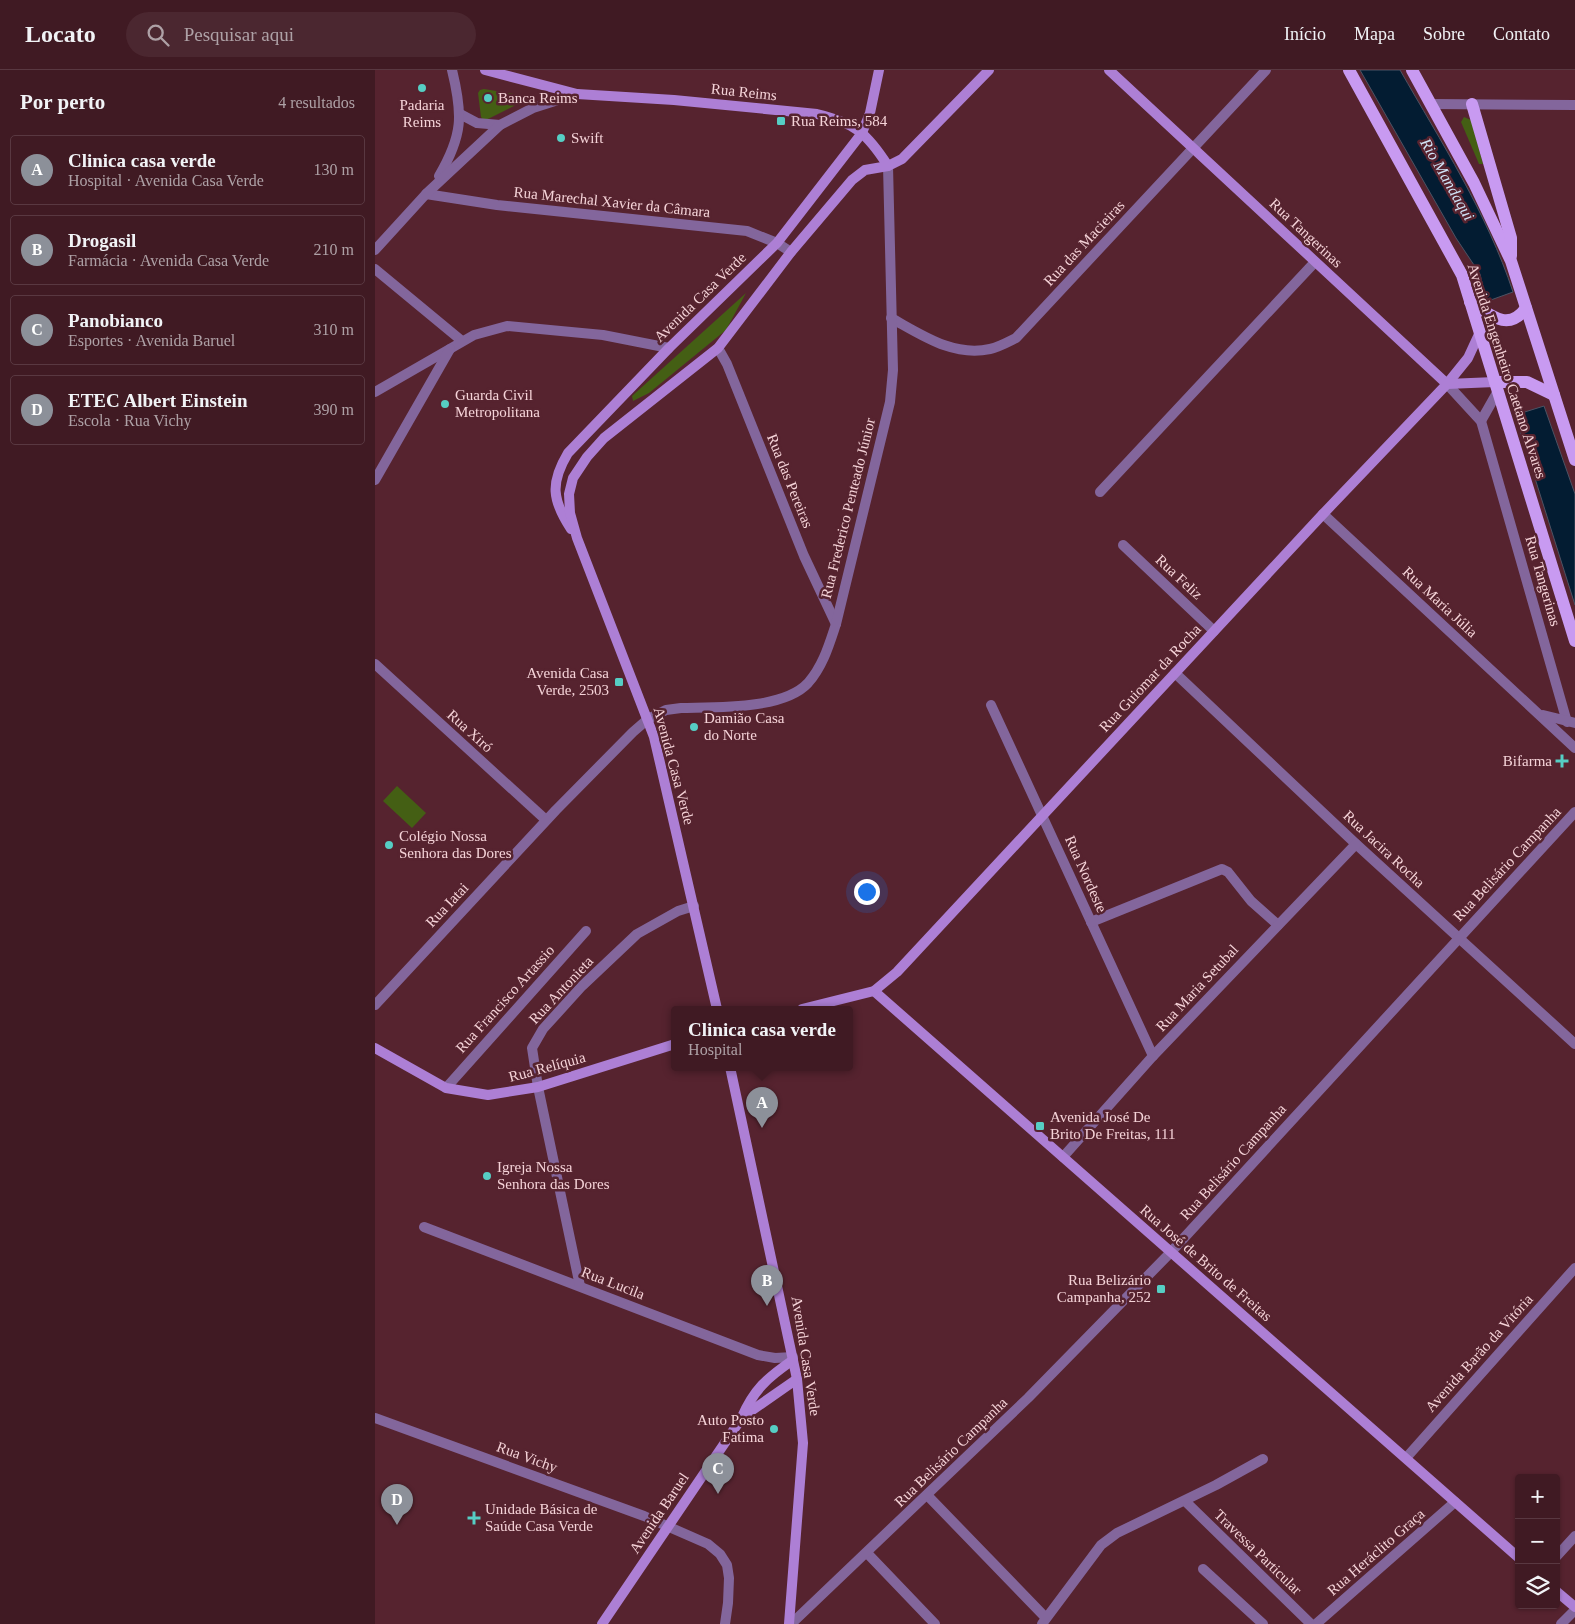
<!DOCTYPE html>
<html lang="pt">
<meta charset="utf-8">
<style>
:root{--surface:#401a23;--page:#4b2730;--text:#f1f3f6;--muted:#aea1a6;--line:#593841;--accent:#8c9099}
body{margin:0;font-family:Georgia,serif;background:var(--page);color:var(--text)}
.controls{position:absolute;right:15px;bottom:15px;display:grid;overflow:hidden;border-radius:5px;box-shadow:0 1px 4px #0004}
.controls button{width:45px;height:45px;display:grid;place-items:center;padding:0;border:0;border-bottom:1px solid var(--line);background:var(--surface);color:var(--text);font:25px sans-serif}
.you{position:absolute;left:491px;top:821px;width:18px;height:18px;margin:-12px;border:4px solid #fff;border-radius:50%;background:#1a73e8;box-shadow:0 0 0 8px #1a73e833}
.badge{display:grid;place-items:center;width:32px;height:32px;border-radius:50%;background:var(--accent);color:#fff;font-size:16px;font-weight:700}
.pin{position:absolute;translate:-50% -41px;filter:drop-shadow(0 1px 2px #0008)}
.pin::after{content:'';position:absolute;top:26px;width:18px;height:15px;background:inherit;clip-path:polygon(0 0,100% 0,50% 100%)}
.popup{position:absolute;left:296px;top:936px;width:182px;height:65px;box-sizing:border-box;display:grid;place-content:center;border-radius:5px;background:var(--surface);filter:drop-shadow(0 1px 4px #0005);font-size:16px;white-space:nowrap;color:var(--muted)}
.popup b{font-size:19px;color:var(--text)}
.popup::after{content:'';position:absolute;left:50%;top:100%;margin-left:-10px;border:10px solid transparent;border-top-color:var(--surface)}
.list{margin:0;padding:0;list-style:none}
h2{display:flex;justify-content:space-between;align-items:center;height:65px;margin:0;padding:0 20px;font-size:21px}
h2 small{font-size:16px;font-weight:400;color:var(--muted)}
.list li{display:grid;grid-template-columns:32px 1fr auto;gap:15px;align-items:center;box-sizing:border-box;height:70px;margin:0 10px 10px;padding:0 10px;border:1px solid var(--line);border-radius:5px}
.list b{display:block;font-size:19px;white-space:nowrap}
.list p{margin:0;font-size:16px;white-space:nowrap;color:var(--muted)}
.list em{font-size:16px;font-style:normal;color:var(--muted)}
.icon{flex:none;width:28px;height:28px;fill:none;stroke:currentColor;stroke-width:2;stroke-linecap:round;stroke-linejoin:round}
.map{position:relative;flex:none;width:1200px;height:1554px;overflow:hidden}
header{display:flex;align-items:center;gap:30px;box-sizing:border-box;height:70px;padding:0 25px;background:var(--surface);border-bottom:1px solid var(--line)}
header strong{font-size:24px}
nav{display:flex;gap:28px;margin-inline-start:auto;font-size:18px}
.search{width:350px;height:45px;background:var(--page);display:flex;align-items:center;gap:12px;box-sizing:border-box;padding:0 18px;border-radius:28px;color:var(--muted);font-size:19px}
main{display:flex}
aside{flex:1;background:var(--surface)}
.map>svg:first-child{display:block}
.green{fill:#445f14}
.water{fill:#031c32;stroke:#4c5364}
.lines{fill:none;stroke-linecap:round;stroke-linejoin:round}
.street{stroke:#83669c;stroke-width:10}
.secondary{stroke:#ad7fd5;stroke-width:10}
.primary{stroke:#c89af1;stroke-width:12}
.poi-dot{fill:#56cec4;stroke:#56232f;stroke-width:2}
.labels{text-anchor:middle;stroke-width:5;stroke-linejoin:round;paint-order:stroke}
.street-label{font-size:15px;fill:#f5d3d8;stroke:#56232f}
.poi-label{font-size:15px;fill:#f5d3d8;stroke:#56232f;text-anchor:start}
.water-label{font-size:16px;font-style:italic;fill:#d1e4f7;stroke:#56232f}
</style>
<header>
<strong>Locato</strong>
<div class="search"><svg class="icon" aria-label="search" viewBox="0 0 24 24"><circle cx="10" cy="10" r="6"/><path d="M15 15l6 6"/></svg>Pesquisar aqui</div>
<nav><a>Início</a><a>Mapa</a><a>Sobre</a><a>Contato</a></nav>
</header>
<main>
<aside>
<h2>Por perto<small>4 resultados</small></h2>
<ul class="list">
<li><span class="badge">A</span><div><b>Clinica casa verde</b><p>Hospital · Avenida Casa Verde</p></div><em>130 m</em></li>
<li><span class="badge">B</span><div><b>Drogasil</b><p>Farmácia · Avenida Casa Verde</p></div><em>210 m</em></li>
<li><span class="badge">C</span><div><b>Panobianco</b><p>Esportes · Avenida Baruel</p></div><em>310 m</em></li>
<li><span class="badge">D</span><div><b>ETEC Albert Einstein</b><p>Escola · Rua Vichy</p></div><em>390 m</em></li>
</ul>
</aside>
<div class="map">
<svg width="1200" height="1554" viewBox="0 0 1200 1554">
<rect width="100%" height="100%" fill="#56232f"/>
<g class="green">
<path d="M109 19 145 25V33L109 51 106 47 103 23 105 20Z"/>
<path d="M1089 47 1096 50 1108 94H1104L1086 52Z"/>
<path d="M371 223 351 260 274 323 258 331 257 326Z"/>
<path d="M22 716 51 743 37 758 8 731Z"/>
</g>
<g class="water">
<path d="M985 0H1025C1066 72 1112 143 1138 222L1113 231 1111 230 1105 204 1081 168Z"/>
<path d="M1169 336 1200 424V535L1140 345Z"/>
</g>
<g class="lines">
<g class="street">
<path d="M1056 34 1200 35"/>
<path d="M85 44 102 53 125 55"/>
<path d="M64 106C88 65 88 45 77 0"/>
<path d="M51 124 122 135 372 161 402 173 416 182"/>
<path d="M0 180 51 124 125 55 158 38 202 24"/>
<path d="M0 199 87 271"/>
<path d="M516 248C547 265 578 287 615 279 624 277 633 272 641 268L891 0"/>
<path d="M343 278 352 294 429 486 461 554"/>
<path d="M1072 314 1106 351 1192 652"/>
<path d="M0 322 99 265 132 256 228 265 294 278"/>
<path d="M1106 351 1123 321"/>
<path d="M0 410 75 279"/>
<path d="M725 422 940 192"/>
<path d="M948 444 1200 678"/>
<path d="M748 475 839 561"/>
<path d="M0 594 171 750"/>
<path d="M800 603 981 774 1200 974"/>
<path d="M616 635 778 986"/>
<path d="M1168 645 1200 653"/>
<path d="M716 852 847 799 853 802 876 831 903 855"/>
<path d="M0 935 181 740 258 662 273 649 291 640 306 638C340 637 408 640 433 613 448 596 454 575 461 554L515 332 518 300 513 96"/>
<path d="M71 1018 211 861"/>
<path d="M688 1087 778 986 981 774"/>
<path d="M49 1157 383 1285 400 1288 418 1287"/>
<path d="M205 1216 163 1017 157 978 168 959 207 916 262 864 303 841 319 836"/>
<path d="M0 1348 269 1446 333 1474 345 1484 352 1495 354 1508 353 1533 350 1554"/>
<path d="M1031 1388 1200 1198"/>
<path d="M552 1425 671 1548"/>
<path d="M810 1431 936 1554"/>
<path d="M492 1483 560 1554"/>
<path d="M1181 1487 1200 1466"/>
<path d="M828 1499 888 1554"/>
<path d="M416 1554 653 1328 796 1182 1200 742"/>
<path d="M667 1554 726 1475 742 1463 841 1415 888 1389"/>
<path d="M941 1554 1080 1432"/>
<path d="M1186 1554 1200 1540"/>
</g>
<g class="secondary">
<path d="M110 0 202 24 299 30 442 44C480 53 492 63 513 96"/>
<path d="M734 0 1072 314 1093 288 1105 262"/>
<path d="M196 459C177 430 175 413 193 383L294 278 402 173 487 63 495 43 504 0"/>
<path d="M499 921 1144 1488"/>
<path d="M342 939 279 667 202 468 195 443 194 424 198 408 212 387 229 368 343 278 416 182 477 110 490 100 513 96 527 89 614 0"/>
<path d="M427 939 499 921 522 902 948 444 1072 314 1120 312"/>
<path d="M0 978 71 1018 113 1025 163 1017 300 974"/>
<path d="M355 997 422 1309 428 1373 414 1554"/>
<path d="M366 1348 422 1309"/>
<path d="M1181 1521 1200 1537"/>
<path d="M227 1554 366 1349C379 1319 392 1308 418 1290"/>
</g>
<g class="primary">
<path d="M974 0 1087 205 1200 571"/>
<path d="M1037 0 1099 113 1136 191 1200 390"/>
<path d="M1097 34 1136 168V186"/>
<path d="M1095 232C1114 244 1133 263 1151 238"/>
<path d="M1120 312H1152L1179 325"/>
</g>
</g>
<g class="poi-dot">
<circle cx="47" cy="18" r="5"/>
<circle cx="113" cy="28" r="5"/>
<rect x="401" y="46" width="10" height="10" rx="2.5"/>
<circle cx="186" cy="68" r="5"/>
<circle cx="70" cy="334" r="5"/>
<rect x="239" y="607" width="10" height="10" rx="2.5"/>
<circle cx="319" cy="657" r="5"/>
<path d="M1184.5 683.5h5v5h5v5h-5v5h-5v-5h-5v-5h5z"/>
<circle cx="14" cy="775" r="5"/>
<rect x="660" y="1051" width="10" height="10" rx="2.5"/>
<circle cx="112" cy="1106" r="5"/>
<rect x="781" y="1214" width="10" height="10" rx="2.5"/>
<circle cx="399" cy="1359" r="5"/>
<path d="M96.5 1440.5h5v5h5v5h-5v5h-5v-5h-5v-5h5z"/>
</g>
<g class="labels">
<g class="street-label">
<text transform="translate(369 22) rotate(6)" y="5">Rua Reims</text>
<text transform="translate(237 132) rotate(6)" y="5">Rua Marechal Xavier da Câmara</text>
<text transform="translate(931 163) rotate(43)" y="5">Rua Tangerinas</text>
<text transform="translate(709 173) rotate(-47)" y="5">Rua das Macieiras</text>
<text transform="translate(325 227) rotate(-44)" y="5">Avenida Casa Verde</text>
<text transform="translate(1132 301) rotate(72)" y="5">Avenida Engenheiro Caetano Alvares</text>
<text transform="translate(415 411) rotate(68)" y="5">Rua das Pereiras</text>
<text transform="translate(473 438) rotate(-76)" y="5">Rua Frederico Penteado Júnior</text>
<text transform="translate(804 507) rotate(43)" y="5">Rua Feliz</text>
<text transform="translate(1168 511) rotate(74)" y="5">Rua Tangerinas</text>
<text transform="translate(1065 532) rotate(43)" y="5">Rua Maria Júlia</text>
<text transform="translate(775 608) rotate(-47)" y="5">Rua Guiomar da Rocha</text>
<text transform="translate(95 661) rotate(42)" y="5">Rua Xiró</text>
<text transform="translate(299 696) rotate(75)" y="5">Avenida Casa Verde</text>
<text transform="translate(1009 779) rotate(43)" y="5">Rua Jacira Rocha</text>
<text transform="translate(1132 794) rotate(-47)" y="5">Rua Belisário Campanha</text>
<text transform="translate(711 804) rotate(66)" y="5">Rua Nordeste</text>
<text transform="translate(72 835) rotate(-47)" y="5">Rua Iatai</text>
<text transform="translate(822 918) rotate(-47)" y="5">Rua Maria Setubal</text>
<text transform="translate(186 920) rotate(-47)" y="5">Rua Antonieta</text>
<text transform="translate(130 929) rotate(-48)" y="5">Rua Francisco Artassio</text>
<text transform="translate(172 997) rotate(-15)" y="5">Rua Relíquia</text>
<text transform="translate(858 1092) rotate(-48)" y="5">Rua Belisário Campanha</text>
<text transform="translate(831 1193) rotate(41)" y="5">Rua José de Brito de Freitas</text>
<text transform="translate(238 1213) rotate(21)" y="5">Rua Lucila</text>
<text transform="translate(1104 1283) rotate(-48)" y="5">Avenida Barão da Vitória</text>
<text transform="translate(431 1286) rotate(81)" y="5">Avenida Casa Verde</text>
<text transform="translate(576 1382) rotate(-44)" y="5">Rua Belisário Campanha</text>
<text transform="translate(152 1387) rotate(20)" y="5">Rua Vichy</text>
<text transform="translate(284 1443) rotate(-56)" y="5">Avenida Baruel</text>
<text transform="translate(883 1482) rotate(44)" y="5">Travessa Particular</text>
<text transform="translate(1001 1482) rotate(-41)" y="5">Rua Heráclito Graça</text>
</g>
<g class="poi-label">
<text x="123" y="33">Banca Reims</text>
<text x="47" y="40" text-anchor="middle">Padaria<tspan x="47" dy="17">Reims</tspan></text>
<text x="416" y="56">Rua Reims, 584</text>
<text x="196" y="73">Swift</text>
<text x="80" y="330">Guarda Civil<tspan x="80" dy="17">Metropolitana</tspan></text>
<text x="234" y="608" text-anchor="end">Avenida Casa<tspan x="234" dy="17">Verde, 2503</tspan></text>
<text x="329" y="653">Damião Casa<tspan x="329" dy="17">do Norte</tspan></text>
<text x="1177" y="696" text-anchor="end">Bifarma</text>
<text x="24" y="771">Colégio Nossa<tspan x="24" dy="17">Senhora das Dores</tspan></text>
<text x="675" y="1052">Avenida José De<tspan x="675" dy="17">Brito De Freitas, 111</tspan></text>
<text x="122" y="1102">Igreja Nossa<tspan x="122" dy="17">Senhora das Dores</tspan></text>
<text x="776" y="1215" text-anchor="end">Rua Belizário<tspan x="776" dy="17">Campanha, 252</tspan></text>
<text x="389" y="1355" text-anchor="end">Auto Posto<tspan x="389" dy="17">Fatima</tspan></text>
<text x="110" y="1444">Unidade Básica de<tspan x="110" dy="17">Saúde Casa Verde</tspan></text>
</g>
<g class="water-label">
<text transform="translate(1073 109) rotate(60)" y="6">Rio Mandaqui</text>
</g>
</g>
</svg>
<div class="controls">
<button>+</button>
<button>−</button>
<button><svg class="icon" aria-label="layers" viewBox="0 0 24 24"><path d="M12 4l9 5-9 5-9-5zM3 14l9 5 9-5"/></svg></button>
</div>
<div class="you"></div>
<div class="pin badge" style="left:387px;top:1058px">A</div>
<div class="popup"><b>Clinica casa verde</b>Hospital</div>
<div class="pin badge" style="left:392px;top:1236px">B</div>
<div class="pin badge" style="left:343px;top:1424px">C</div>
<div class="pin badge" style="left:22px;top:1455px">D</div>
</div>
</main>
